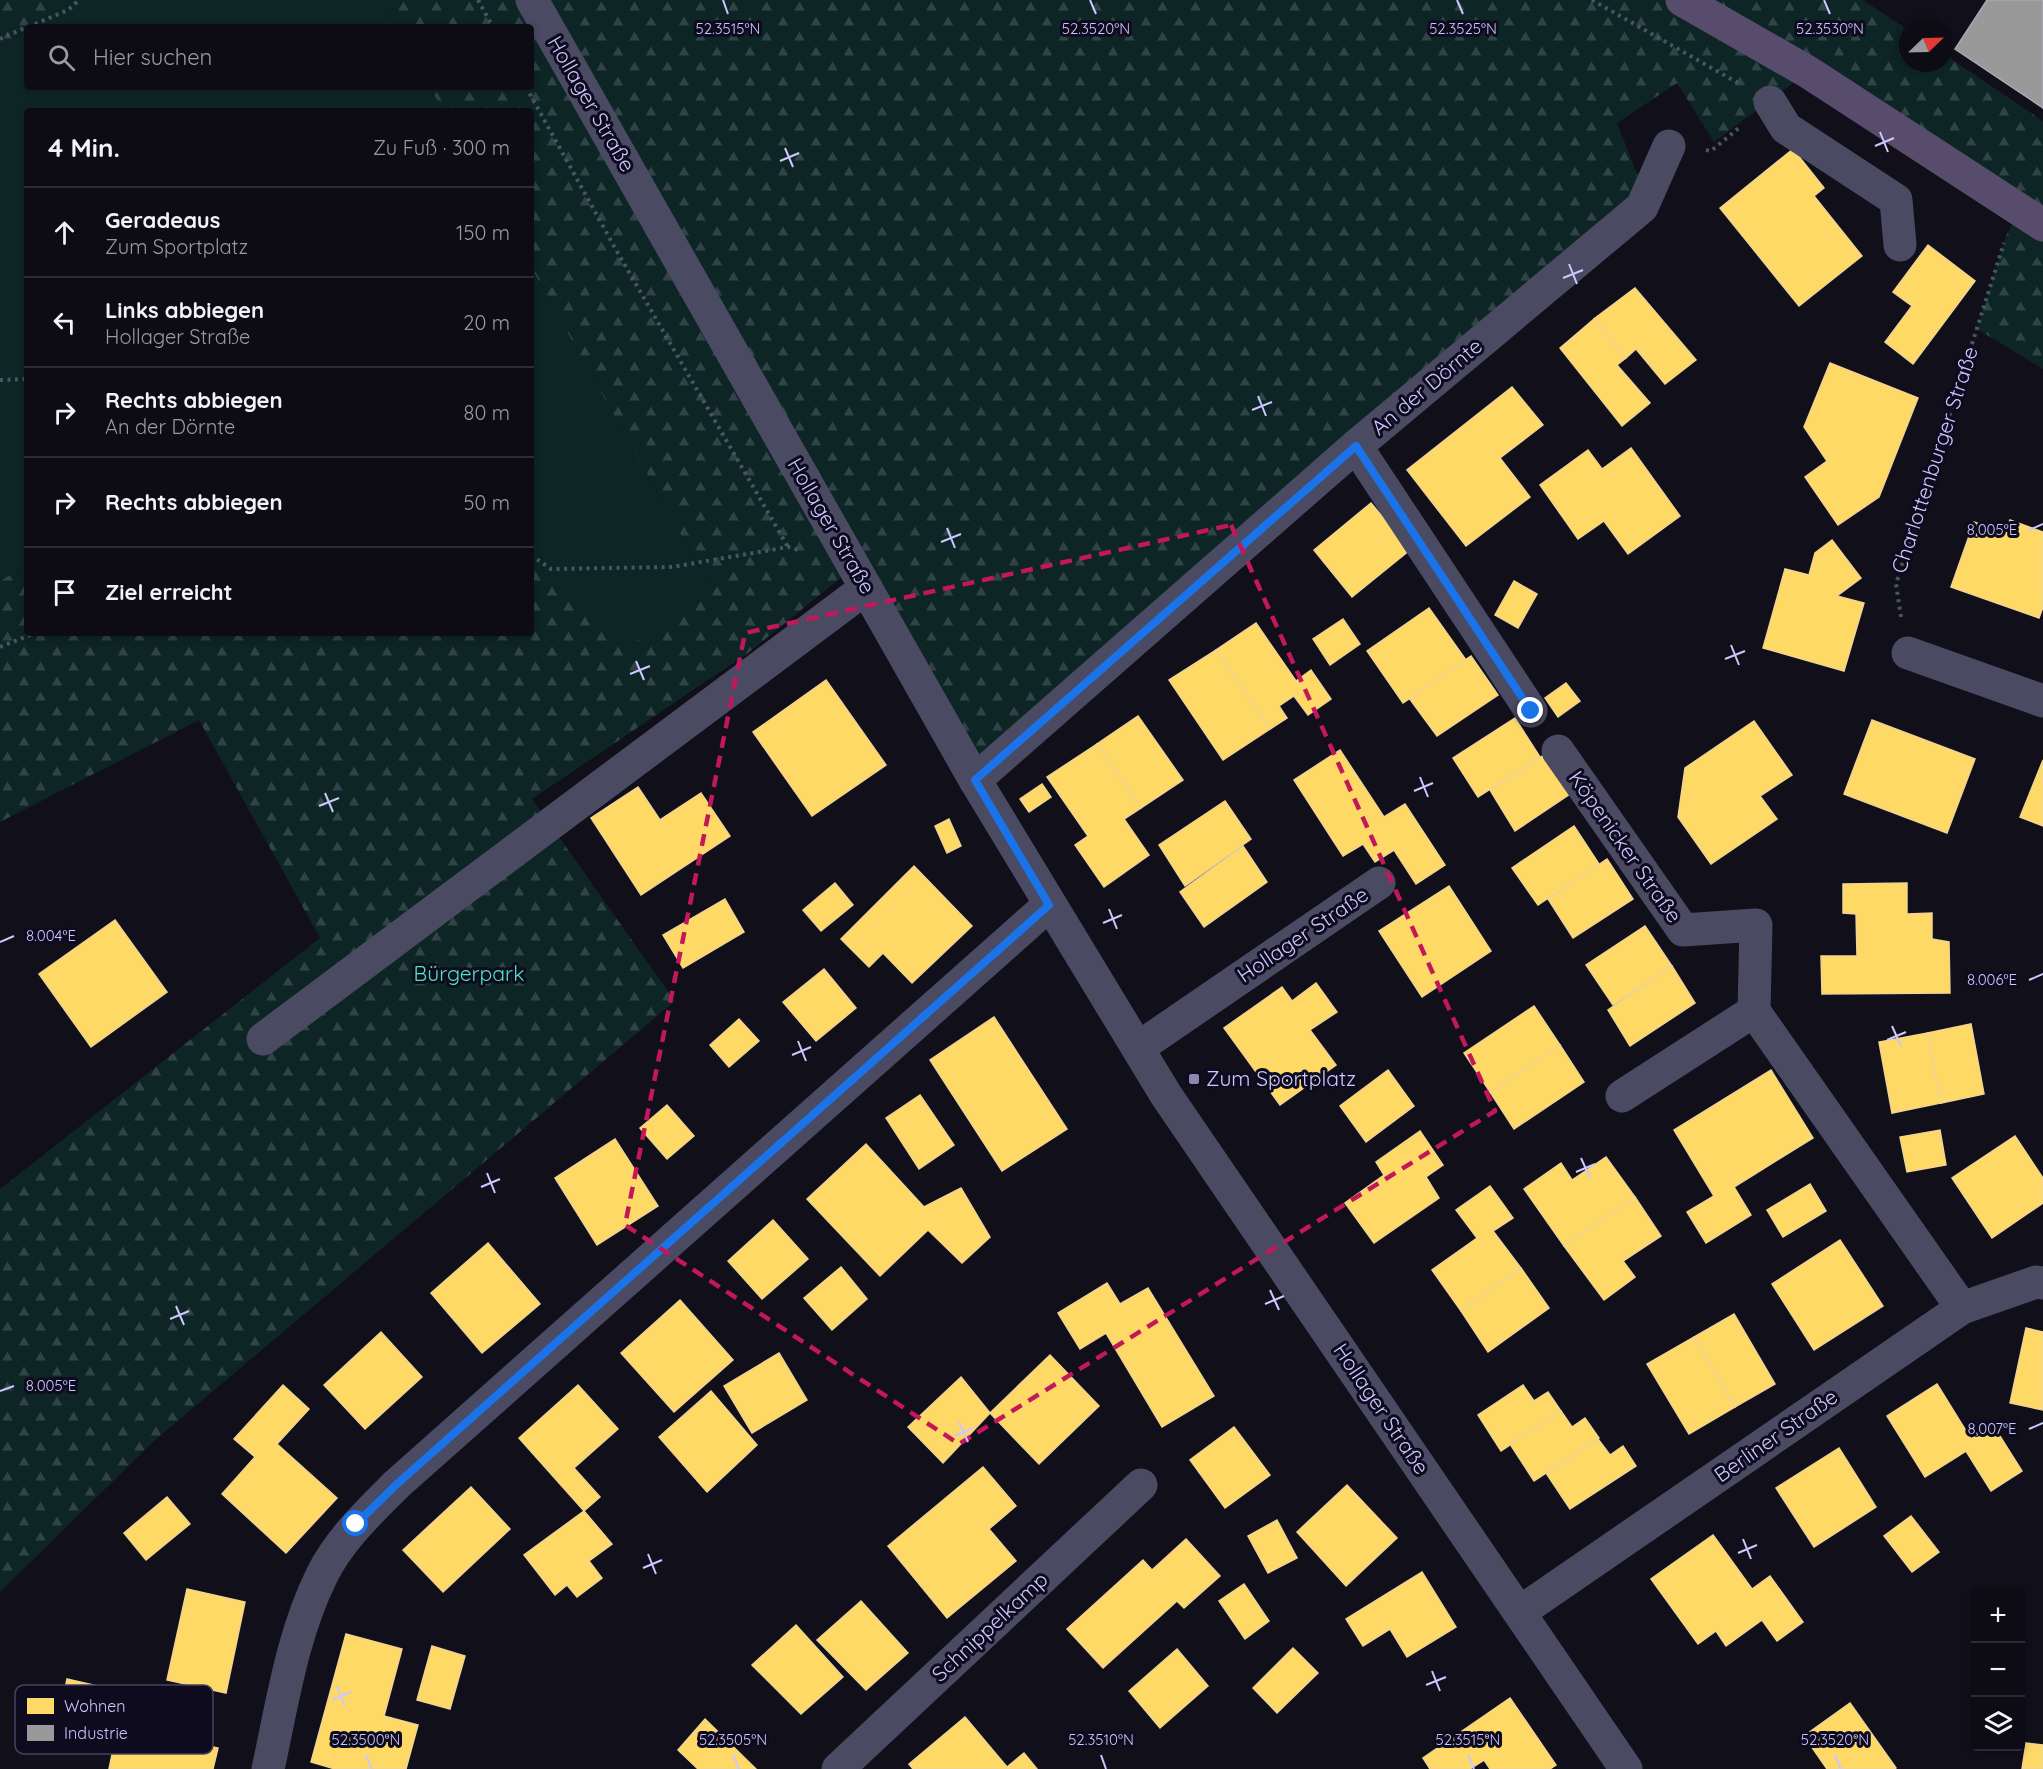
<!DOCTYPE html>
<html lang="de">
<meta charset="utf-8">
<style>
:root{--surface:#0d0b14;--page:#16141d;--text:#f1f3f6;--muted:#9a9ba0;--line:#2d2b34}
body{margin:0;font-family:Quicksand,sans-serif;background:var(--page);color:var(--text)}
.controls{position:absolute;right:18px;bottom:18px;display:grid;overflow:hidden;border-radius:6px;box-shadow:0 3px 9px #0003}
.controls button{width:54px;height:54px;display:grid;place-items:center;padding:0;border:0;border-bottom:2px solid var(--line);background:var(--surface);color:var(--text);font:30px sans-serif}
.compass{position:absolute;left:1899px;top:18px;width:54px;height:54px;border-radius:50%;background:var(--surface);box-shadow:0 3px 9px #0003;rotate:67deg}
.stop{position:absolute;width:18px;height:18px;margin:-14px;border:4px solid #1a73e8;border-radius:50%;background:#fff}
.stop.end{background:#1a73e8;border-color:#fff;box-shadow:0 2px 6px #0008}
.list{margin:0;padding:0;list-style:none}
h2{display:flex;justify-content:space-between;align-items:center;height:78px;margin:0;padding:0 24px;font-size:26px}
h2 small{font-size:20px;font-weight:400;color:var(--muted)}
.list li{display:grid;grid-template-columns:39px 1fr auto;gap:18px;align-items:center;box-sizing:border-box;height:90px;padding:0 24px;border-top:2px solid var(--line)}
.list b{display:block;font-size:22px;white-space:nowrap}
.list p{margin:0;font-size:20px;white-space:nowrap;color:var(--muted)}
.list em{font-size:20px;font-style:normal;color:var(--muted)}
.icon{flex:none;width:33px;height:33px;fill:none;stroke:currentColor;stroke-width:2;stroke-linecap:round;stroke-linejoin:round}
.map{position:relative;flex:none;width:2043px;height:1769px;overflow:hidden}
.search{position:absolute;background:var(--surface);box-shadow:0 3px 9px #0003;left:24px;top:24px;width:510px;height:66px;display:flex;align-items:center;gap:15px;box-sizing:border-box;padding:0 21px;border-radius:6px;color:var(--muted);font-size:22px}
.panel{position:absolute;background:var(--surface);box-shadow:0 3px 9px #0003;left:24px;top:108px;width:510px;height:528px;border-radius:6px}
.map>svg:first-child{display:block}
.grass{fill:#0e2525}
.forest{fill:url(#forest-firs)}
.homes{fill:#ffd966;stroke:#f0d494;stroke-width:1.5}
.industry{fill:#999;stroke:#a9a7b8;stroke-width:1.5}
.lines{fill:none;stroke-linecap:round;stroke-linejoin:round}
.path{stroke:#465663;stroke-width:4;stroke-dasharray:3 4.5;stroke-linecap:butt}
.minor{stroke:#4a4a63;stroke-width:33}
.major{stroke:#584c6c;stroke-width:33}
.route{stroke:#1a73e8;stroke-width:8}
.marked{fill:none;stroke:#c2185b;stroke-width:4.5;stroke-dasharray:12 8;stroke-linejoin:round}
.ticks{fill:none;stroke:#cdc7ff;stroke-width:2}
.poi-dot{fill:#8b87af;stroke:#0e0b1e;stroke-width:2}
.labels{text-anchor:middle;stroke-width:6;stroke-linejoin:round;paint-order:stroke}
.street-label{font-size:21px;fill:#cdc7ff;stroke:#0e0b1e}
.park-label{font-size:21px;fill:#4ee4bd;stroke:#0e0b1e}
.poi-label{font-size:21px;fill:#cdc7ff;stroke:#0e0b1e;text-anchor:start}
.key{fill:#0e0b1e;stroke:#474362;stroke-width:1.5}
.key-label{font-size:16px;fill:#cdc7ff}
.ticks-label{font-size:15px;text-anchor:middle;fill:#cdc7ff;stroke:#0e0b1e;stroke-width:6;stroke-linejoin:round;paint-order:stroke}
</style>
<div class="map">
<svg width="2043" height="1769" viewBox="0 0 2043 1769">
<defs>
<pattern id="forest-firs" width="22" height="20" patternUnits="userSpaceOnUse" patternTransform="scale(1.5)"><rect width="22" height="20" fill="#0e2525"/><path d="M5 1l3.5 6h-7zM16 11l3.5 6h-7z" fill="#304346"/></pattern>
</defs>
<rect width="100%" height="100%" fill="#110f1a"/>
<g class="grass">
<path d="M73 0H381L396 27H32Z"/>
<path d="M27 30V87H430L443 111H27V565L0 581V38L14 39Z"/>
<path d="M531 267 713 592 621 651 551 570 531 555Z"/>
</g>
<g class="forest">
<path d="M0 0H73L32 27H27V30L14 39 0 38Z"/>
<path d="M381 0H1863L1908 30V63H1944V54L2043 121V369L1977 329 2006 236 2019 211 1808 72 1714 142 1677 83 1617 123 1643 189 975 780 854 567 748 653 532 799 675 1001 154 1441 0 1592V1189L320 938 199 720 0 822V581L27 565V633H531V555L551 569 622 650 713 592 531 267V111H443L430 87H531V27H396Z"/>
</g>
<g class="homes">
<path d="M1793 149 1824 188 1814 196 1862 256 1799 306 1720 208Z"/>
<path d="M1928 245 1975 281 1913 364 1885 342 1912 306 1893 292Z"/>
<path d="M1635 288 1696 360 1665 384 1636 349 1626 358 1594 319Z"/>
<path d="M1594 319 1626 358 1617 365 1650 403 1622 426 1560 348Z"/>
<path d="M1830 363 1918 398 1879 497 1838 525 1805 477 1827 461 1804 427Z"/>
<path d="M1512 387 1543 425 1500 458 1530 497 1466 546 1407 470Z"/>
<path d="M1631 448 1680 516 1628 554 1604 521 1578 539 1540 485 1588 450 1602 469Z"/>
<path d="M1371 503 1410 550 1352 597 1314 550Z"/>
<path d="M2010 520 2043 532V607L2039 618 1951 587 1974 522 2005 533Z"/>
<path d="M1832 540 1861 578 1837 596 1864 603 1844 671 1763 648 1785 569 1809 575 1815 553Z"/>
<path d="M1514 581 1537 594 1518 628 1495 615Z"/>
<path d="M1429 608 1466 660 1403 703 1367 651Z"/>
<path d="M1343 619 1360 644 1330 665 1313 639Z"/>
<path d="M1256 623 1296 681 1311 670 1331 699 1308 715 1294 696 1279 706 1287 718 1270 729 1216 650Z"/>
<path d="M1216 650 1270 729 1223 760 1169 680Z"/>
<path d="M1471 656 1498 695 1437 736 1409 698Z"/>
<path d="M826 680 886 765 812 816 753 732Z"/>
<path d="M1566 683 1580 701 1558 717 1545 698Z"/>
<path d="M1138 716 1183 780 1141 808 1097 744Z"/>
<path d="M1515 718 1540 757 1478 797 1453 758Z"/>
<path d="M1872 720 1975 759 1947 833 1844 794Z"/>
<path d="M1754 721 1792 775 1760 796 1777 819 1711 864 1678 817 1685 768Z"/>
<path d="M1097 744 1141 808 1124 819 1149 855 1104 887 1075 845 1088 836 1047 777Z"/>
<path d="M1340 750 1384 817 1405 804 1445 865 1416 884 1394 850 1375 862 1363 844 1343 856 1294 780Z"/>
<path d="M1547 753 1573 792 1515 831 1490 790Z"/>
<path d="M2043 760V826L2020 817Z"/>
<path d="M1042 784 1051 797 1029 812 1020 799Z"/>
<path d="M638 787 660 820 701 793 730 836 641 895 591 818Z"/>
<path d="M1225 801 1251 839 1185 886 1159 845Z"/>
<path d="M949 819 961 846 947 853 935 826Z"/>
<path d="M1574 826 1599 864 1538 905 1512 868Z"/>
<path d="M1243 846 1267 882 1204 927 1180 892Z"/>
<path d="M1607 859 1633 899 1573 938 1548 899Z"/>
<path d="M914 866 972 926 912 983 883 953 869 967 841 939Z"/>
<path d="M835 883 853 905 821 931 803 910Z"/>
<path d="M1907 883V914L1932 913V939L1949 942 1950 993 1822 994 1821 956H1857L1856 914 1843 913V884Z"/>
<path d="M1449 886 1491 951 1422 997 1379 931Z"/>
<path d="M725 899 744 932 683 968 663 935Z"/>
<path d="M115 920 167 992 91 1047 39 974Z"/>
<path d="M1645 926 1672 966 1613 1005 1586 965Z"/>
<path d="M1672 966 1695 1003 1630 1046 1608 1010Z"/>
<path d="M824 969 856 1008 816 1041 783 1002Z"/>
<path d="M1316 983 1337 1012 1310 1030 1336 1065 1280 1105 1224 1028 1282 987 1292 1001Z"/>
<path d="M1534 1006 1560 1045 1490 1092 1464 1053Z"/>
<path d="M994 1017 1067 1129 1002 1171 930 1060Z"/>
<path d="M739 1019 759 1041 729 1067 710 1045Z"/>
<path d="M1971 1024 1984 1094 1941 1103 1927 1033Z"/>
<path d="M1927 1033 1941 1103 1892 1113 1879 1042Z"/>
<path d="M1560 1045 1584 1082 1514 1129 1490 1092Z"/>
<path d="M1388 1070 1414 1106 1366 1142 1340 1106Z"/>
<path d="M1771 1070 1813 1138 1734 1187 1751 1215 1706 1243 1687 1212 1714 1196 1674 1130Z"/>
<path d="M920 1095 954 1145 919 1169 886 1118Z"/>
<path d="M667 1105 694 1136 667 1159 640 1128Z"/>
<path d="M1940 1130 1946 1165 1907 1172 1900 1137Z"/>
<path d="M1420 1131 1443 1165 1426 1177 1439 1198 1374 1243 1345 1203 1384 1175 1376 1162Z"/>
<path d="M2015 1136 2043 1178V1203L1992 1238 1952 1178Z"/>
<path d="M615 1139 658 1206 597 1245 555 1178Z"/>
<path d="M866 1144 924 1207 961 1188 990 1237 962 1263 928 1230 880 1276 807 1199Z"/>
<path d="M1606 1157 1635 1197 1564 1246 1524 1189 1561 1163 1572 1180Z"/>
<path d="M1810 1184 1826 1211 1783 1237 1767 1210Z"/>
<path d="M1490 1186 1513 1218 1493 1231 1521 1268 1461 1311 1432 1270 1477 1238 1456 1210Z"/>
<path d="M1635 1197 1661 1236 1623 1261 1635 1277 1604 1300 1564 1246Z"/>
<path d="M773 1220 808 1259 762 1299 728 1261Z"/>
<path d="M1840 1240 1883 1306 1814 1350 1772 1284Z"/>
<path d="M488 1243 540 1304 482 1353 431 1293Z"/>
<path d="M841 1267 867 1299 832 1330 804 1298Z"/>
<path d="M1521 1268 1549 1308 1488 1352 1461 1311Z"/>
<path d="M1107 1283 1120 1304 1148 1288 1214 1396 1162 1427 1106 1333 1080 1349 1058 1313Z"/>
<path d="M680 1300 733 1360 674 1412 621 1353Z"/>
<path d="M1734 1314 1775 1384 1735 1407 1694 1337Z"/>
<path d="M2026 1328 2043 1332V1410L2010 1403Z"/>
<path d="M381 1332 422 1377 365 1429 324 1385Z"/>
<path d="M1694 1337 1735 1407 1689 1434 1647 1364Z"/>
<path d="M779 1353 807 1400 752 1433 724 1386Z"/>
<path d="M1050 1355 1099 1406 1039 1464 990 1413Z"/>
<path d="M961 1377 990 1413 943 1463 908 1427Z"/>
<path d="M1937 1384 1971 1439 1993 1425 2022 1471 1991 1491 1966 1451 1925 1477 1887 1416Z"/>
<path d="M283 1385 309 1409 277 1444 337 1498 286 1553 222 1494 255 1457 234 1439Z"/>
<path d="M578 1385 618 1429 574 1468 600 1497 584 1511 519 1438Z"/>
<path d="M1523 1385 1534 1401 1548 1392 1561 1411 1501 1451 1478 1415Z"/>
<path d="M711 1391 757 1445 707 1492 659 1437Z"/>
<path d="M1561 1411 1572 1427 1585 1418 1599 1438 1534 1481 1510 1444Z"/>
<path d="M1234 1427 1270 1475 1225 1508 1190 1460Z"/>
<path d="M1598 1439 1610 1455 1623 1446 1636 1466 1570 1509 1546 1473Z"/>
<path d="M1839 1448 1876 1507 1814 1547 1776 1488Z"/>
<path d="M983 1467 1016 1506 989 1529 1016 1561 947 1618 888 1546Z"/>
<path d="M1347 1485 1397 1538 1346 1586 1297 1532Z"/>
<path d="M471 1487 510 1529 443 1592 403 1550Z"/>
<path d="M167 1497 190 1524 146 1560 124 1533Z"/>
<path d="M584 1511 612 1544 589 1561 602 1578 577 1597 567 1585 555 1595 524 1555Z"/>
<path d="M1911 1516 1939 1552 1912 1572 1884 1536Z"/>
<path d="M1277 1520 1297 1558 1268 1573 1248 1536Z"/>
<path d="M1713 1535 1752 1589 1770 1576 1803 1622 1777 1641 1762 1620 1726 1646 1716 1631 1698 1644 1651 1579Z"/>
<path d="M1186 1539 1220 1576 1184 1608 1177 1601 1103 1668 1067 1629 1143 1560 1152 1570Z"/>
<path d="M1422 1572 1456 1627 1407 1657 1390 1629 1363 1646 1346 1619Z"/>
<path d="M1244 1584 1269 1621 1245 1639 1219 1601Z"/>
<path d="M187 1589 245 1602 226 1693 167 1680Z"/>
<path d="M861 1601 908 1653 866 1690 817 1640Z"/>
<path d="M796 1625 843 1677 801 1714 752 1665Z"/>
<path d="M346 1634 402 1649 384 1716 418 1725 406 1769H335L311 1762Z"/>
<path d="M432 1646 465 1656 450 1709 417 1700Z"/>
<path d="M1293 1648 1318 1673 1277 1713 1253 1688Z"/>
<path d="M1177 1649 1208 1686 1160 1728 1129 1691Z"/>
<path d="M67 1679 98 1686 91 1721 60 1714Z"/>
<path d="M1510 1698 1556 1765 1550 1769H1490L1484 1760 1470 1769H1430L1423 1758Z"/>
<path d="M1850 1703 1896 1768 1895 1769H1827L1804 1736Z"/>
<path d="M965 1717 1007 1767 1024 1753 1037 1769H913L909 1764Z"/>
<path d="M705 1719 756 1769H698L678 1750Z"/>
<path d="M118 1726 218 1748 213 1769H109Z"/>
<path d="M2026 1743 2043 1745V1769H2022Z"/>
</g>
<path class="industry" d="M1987 0H2043V108L1955 49Z"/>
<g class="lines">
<g class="path">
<path d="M478 0 493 27"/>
<path d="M1592 0 1738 83"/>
<path d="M28 27 68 10 79 0"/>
<path d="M0 39 27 27"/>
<path d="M526 87 615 248 788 547"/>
<path d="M1706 150 1711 151 1740 127"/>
<path d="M0 380 27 379"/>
<path d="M531 555 551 569 672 567 788 547 802 551"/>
<path d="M1901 617 1896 584 2004 243"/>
<path d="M0 647 35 633"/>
</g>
<g class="minor">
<path d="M532 0 975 780 1166 1095 1626 1769"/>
<path d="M1770 102 1786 128 1896 200 1900 245"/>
<path d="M1356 446 1531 711"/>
<path d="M1908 653 2043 701"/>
<path d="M1558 751 1683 930 1756 925 1754 1011 1962 1308"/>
<path d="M975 780 1356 446 1642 207 1669 146"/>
<path d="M263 1039 866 588"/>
<path d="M1138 1048 1379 883"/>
<path d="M1622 1096 1754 1011"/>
<path d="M1520 1612 1962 1308 2036 1282 2043 1283"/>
<path d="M268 1769C282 1705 292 1635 322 1575 339 1540 370 1511 397 1484L1049 905"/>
<path d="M838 1769 1141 1485"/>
</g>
<path class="major" d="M1682 0 1808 72 2043 225"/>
</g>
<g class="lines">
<path class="route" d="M356 1524 397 1484 1049 905 975 780 1356 446 1531 711"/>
</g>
<path class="marked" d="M1231 525 1495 1111 959 1444 625 1225 745 633Z"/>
<path class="ticks" d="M723 0 728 14M1090 0 1096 14M1457 0 1463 14M1824 0 1830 14M1880 132 1888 152M1875 146 1894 138M785 148 793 167M780 161 799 153M1569 264 1577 284M1563 278 1583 270M1258 396 1266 416M1252 410 1272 402M947 528 955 548M2029 530 2043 524M941 542 961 534M1731 645 1739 665M1725 659 1745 651M636 661 644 680M630 674 650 666M1420 777 1428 797M1414 791 1433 783M325 793 333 812M319 806 339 798M1109 909 1117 929M1103 923 1122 915M0 942 14 936M2029 980 2043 974M1892 1026 1901 1046M1887 1040 1906 1032M798 1041 806 1061M792 1055 811 1047M1581 1158 1590 1178M1576 1172 1595 1164M487 1173 495 1193M481 1187 500 1179M1270 1290 1279 1310M1265 1304 1284 1296M176 1306 184 1325M170 1319 189 1311M0 1391 14 1386M959 1422 968 1442M2029 1429 2043 1423M954 1436 973 1428M1743 1539 1751 1559M1738 1553 1757 1545M648 1554 656 1574M643 1568 662 1560M1432 1671 1440 1691M1426 1685 1446 1677M337 1686 345 1706M332 1700 351 1692M366 1755 372 1769M733 1755 739 1769M1101 1755 1106 1769M1468 1755 1474 1769M1835 1755 1841 1769"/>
<rect class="poi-dot" x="1188" y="1073" width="12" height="12" rx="3"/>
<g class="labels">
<g class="street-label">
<text transform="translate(591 104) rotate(60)" y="7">Hollager Straße</text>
<text transform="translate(1427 387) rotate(-40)" y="7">An der Dörnte</text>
<text transform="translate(1935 460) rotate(-72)" y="7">Charlottenburger Straße</text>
<text transform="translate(831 526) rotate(60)" y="7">Hollager Straße</text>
<text transform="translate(1625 847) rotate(55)" y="7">Köpenicker Straße</text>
<text transform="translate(1303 935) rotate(-34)" y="7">Hollager Straße</text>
<text transform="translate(1381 1409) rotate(56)" y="7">Hollager Straße</text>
<text transform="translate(1776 1436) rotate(-35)" y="7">Berliner Straße</text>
<text transform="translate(990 1627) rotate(-43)" y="7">Schnippelkamp</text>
</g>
<g class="park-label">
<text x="469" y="981">Bürgerpark</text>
</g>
<g class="poi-label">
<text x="1206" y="1086">Zum Sportplatz</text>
</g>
</g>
<rect x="15" y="1685" width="198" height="69" rx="9" class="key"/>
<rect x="27" y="1698" width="27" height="16" fill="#ffd966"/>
<rect x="27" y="1725" width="27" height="16" fill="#999"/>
<g class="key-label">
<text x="64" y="1712">Wohnen</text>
<text x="64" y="1739">Industrie</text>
</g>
<g class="ticks-label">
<text x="728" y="34">52.3515°N</text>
<text x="1096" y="34">52.3520°N</text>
<text x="1463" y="34">52.3525°N</text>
<text x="1830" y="34">52.3530°N</text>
<text x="1992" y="535">8.005°E</text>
<text x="51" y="941">8.004°E</text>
<text x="1992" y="985">8.006°E</text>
<text x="51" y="1391">8.005°E</text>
<text x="1992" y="1434">8.007°E</text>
<text x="366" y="1745">52.3500°N</text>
<text x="733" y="1745">52.3505°N</text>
<text x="1101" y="1745">52.3510°N</text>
<text x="1468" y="1745">52.3515°N</text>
<text x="1835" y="1745">52.3520°N</text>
</g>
</svg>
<div class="controls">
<button>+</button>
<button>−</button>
<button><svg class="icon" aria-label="layers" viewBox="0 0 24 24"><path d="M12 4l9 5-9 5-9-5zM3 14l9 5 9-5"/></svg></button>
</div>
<svg class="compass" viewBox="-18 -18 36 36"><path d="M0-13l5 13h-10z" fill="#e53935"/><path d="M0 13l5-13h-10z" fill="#9a9ba0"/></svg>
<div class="stop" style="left:356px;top:1524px"></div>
<div class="stop end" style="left:1531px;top:711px"></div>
<div class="search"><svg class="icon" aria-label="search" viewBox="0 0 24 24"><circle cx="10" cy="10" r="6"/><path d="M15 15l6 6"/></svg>Hier suchen</div>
<section class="panel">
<h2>4 Min.<small>Zu Fuß · 300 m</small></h2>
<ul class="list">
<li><svg class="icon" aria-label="ahead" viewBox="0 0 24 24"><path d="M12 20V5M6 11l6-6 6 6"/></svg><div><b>Geradeaus</b><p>Zum Sportplatz</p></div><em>150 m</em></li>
<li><svg class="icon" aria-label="left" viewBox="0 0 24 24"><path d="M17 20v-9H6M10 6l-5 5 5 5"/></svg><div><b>Links abbiegen</b><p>Hollager Straße</p></div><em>20 m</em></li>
<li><svg class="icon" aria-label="right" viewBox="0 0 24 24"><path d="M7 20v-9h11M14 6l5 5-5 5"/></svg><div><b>Rechts abbiegen</b><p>An der Dörnte</p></div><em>80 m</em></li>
<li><svg class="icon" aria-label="right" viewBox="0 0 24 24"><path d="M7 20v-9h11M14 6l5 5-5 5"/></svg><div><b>Rechts abbiegen</b></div><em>50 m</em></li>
<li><svg class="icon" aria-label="arrive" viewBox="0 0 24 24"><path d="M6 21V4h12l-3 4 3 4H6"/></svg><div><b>Ziel erreicht</b></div></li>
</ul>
</section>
</div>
